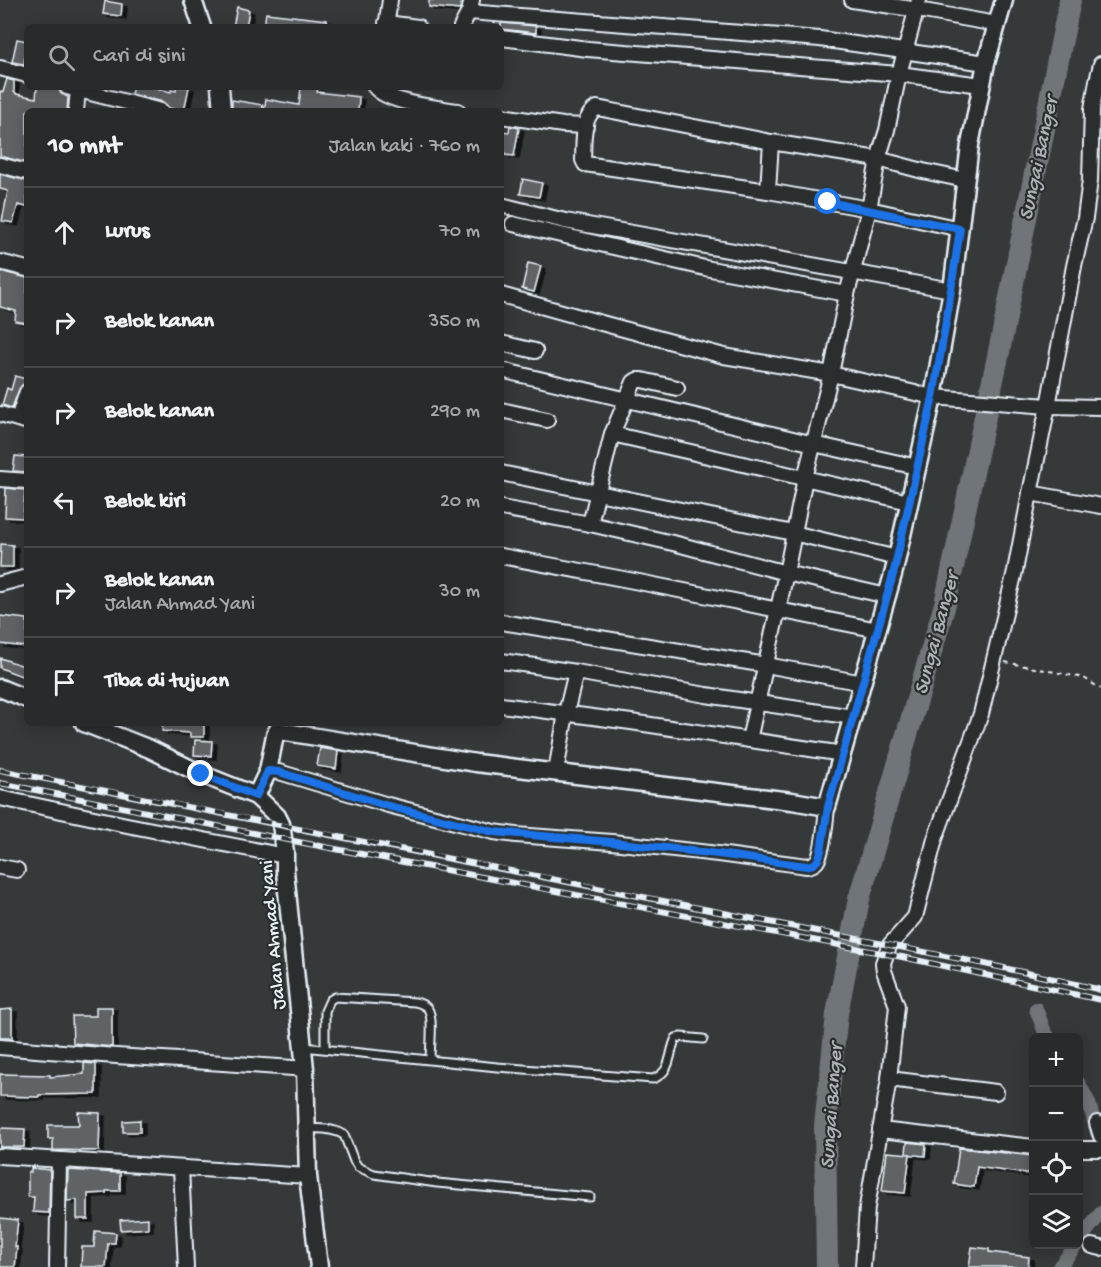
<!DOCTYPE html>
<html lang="id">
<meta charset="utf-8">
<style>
:root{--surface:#282b2c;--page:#343738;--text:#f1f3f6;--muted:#a5a7a9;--line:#444748}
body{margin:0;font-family:"Gochi Hand",sans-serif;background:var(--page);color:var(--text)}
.controls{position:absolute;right:18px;bottom:18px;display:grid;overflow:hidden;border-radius:9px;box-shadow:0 3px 15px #0003}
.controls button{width:54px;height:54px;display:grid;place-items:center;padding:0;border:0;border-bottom:2px solid var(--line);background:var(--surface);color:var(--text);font:30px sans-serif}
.stop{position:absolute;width:18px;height:18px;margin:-14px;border:4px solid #1a73e8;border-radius:50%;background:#fff}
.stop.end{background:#1a73e8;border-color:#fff;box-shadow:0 2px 6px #0008}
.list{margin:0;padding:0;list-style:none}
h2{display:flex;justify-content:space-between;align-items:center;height:78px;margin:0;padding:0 24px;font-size:26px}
h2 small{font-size:20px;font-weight:400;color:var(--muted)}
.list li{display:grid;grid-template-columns:39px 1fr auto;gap:18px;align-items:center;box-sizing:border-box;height:90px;padding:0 24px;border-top:2px solid var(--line)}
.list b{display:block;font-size:22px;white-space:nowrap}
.list p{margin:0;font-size:20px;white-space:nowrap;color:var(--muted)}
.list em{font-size:20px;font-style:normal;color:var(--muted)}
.icon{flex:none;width:33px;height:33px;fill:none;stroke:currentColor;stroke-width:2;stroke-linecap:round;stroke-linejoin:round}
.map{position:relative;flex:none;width:1101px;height:1267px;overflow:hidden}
.search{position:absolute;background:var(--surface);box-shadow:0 3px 15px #0003;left:24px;top:24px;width:480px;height:66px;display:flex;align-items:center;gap:15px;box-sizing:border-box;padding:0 21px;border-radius:9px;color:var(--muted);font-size:22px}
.panel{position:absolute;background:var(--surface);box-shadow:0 3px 15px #0003;left:24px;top:108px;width:480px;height:618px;border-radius:9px}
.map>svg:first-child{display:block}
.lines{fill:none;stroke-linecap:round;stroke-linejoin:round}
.canal{stroke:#707579;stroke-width:14}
.river{stroke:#707579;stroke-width:22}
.building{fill:#5f6365;stroke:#e8f1f8;stroke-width:1.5;filter:url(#shadow)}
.service-casing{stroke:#e8f1f8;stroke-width:11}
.minor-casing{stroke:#e8f1f8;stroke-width:18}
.tertiary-casing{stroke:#e8f1f8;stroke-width:21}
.path{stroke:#e8f1f8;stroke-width:2;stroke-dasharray:4.5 4.5;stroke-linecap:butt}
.service{stroke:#2a2d2e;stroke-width:7}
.minor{stroke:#2a2d2e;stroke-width:14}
.tertiary{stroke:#2a2d2e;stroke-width:16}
.rail-casing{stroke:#e8f1f8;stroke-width:6}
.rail{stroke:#2a2d2e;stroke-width:4;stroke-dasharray:11;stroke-linecap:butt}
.route{stroke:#1a73e8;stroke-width:8}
.labels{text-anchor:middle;stroke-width:4.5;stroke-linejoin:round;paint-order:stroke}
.street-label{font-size:20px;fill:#e8f1f8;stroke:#2a2d2e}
.water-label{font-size:21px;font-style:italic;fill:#acb3b8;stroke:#2a2d2e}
</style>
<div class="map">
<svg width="1101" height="1267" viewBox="0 0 1101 1267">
<defs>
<filter id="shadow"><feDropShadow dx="5" dy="3" stdDeviation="0" flood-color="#0009"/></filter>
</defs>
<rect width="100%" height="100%" fill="#35393a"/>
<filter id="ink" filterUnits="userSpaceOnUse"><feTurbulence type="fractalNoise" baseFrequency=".0167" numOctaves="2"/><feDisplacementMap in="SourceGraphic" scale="12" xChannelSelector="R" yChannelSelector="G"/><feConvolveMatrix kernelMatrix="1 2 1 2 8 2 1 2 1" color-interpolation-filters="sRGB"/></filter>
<g filter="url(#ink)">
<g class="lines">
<g class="canal">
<path d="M1036 1009 1044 1030 1049 1038"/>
<path d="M1078 1082 1089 1103 1097 1133"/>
<path d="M1078 1242 1101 1213"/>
<path d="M1059 1267 1077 1244"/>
</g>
<path class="river" d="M827 1267 825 1126 837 1014 859 899 945 604 1001 342 1070 0"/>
</g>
<g class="building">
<path d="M429 0H461L460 10 429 7Z"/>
<path d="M105 1 122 4 121 16 103 14Z"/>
<path d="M237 7 249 10 246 27H233Z"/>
<path d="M266 13 327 20 326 27H264Z"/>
<path d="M501 23 536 26V33L501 29Z"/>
<path d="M17 39 27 41 24 64 12 62Z"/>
<path d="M7 79 14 81V92L16 93V94L36 98 37 87H58L61 94 68 97 67 111H27V163L0 156V91L3 92Z"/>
<path d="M133 87H152L171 92V90L176 91V87H189L184 111 169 108 163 102 131 94Z"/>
<path d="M301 87H318L317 92 359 97 358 111H264L266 99 299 105Z"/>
<path d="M232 100 263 105 262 111H232Z"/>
<path d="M510 126 519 128 514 156 505 155V153L501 152V131L509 132Z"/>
<path d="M0 174 27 181V207L18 205 13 223 2 221 8 191 0 189Z"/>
<path d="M523 179 542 183 539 197 520 194Z"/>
<path d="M528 263 541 266 534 292 522 289Z"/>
<path d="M0 271 27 278V323L15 321 16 311 0 307Z"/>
<path d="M15 376 26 379 25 383 22 385 19 389 12 408 2 405 7 388 11 390Z"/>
<path d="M15 456 27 457V472L13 471Z"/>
<path d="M6 488 25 490 23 518 5 517Z"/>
<path d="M1 544 13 545V567H0Z"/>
<path d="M0 616 27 619V647L0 644Z"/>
<path d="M0 658 27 667V678L0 668Z"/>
<path d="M163 723H204V737H190V733L162 731Z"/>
<path d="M195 740 212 741 211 756 194 755Z"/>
<path d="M320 748 338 751 336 769 317 766Z"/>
<path d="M96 1007H112V1047L73 1043 72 1016H96Z"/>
<path d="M12 1009V1038H0V1010Z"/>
<path d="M84 1063 96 1064V1094L39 1095V1097L0 1096V1074L50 1075V1077L84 1074Z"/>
<path d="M78 1112 100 1113 99 1151 53 1150V1139H48V1125H79Z"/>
<path d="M140 1120V1132H123V1121Z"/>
<path d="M0 1128 25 1129 24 1147H0Z"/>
<path d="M907 1142 926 1144 925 1156 906 1154Z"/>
<path d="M959 1148 1034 1156V1175L977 1167 974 1187 954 1184Z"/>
<path d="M887 1152 910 1154 905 1193 882 1191Z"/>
<path d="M31 1168 50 1170 49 1213 33 1212 34 1197H28V1172H31Z"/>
<path d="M68 1170 120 1173V1191H106V1193L88 1194V1219H77V1200L67 1201Z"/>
<path d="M0 1218 18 1220 15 1247H17L15 1267H1L0 1265Z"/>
<path d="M148 1218V1228L121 1230 120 1220Z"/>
<path d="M95 1231 116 1233 115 1243H108L106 1267H81L82 1247H94Z"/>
<path d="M972 1247 989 1249V1252L1029 1257 1028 1267H969Z"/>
</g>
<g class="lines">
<defs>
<g id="service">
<path d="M303 1047 497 1067 653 1079C673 1071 668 1054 676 1038L681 1037 703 1039"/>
<path d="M325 1048V1011L330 1000 335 997 415 1002C420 1003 425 1005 428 1009 434 1018 430 1048 430 1059"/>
<path d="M307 1129C320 1128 333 1128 344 1135L354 1161 358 1167 374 1174 437 1183 590 1197"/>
</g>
<g id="minor">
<path d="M852 0 918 10 996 24"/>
<path d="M469 12 820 39 986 63"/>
<path d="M386 23 418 27"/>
<path d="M386 27 390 0"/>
<path d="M461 27 469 12 472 0"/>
<path d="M501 38 588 49 899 74 981 85"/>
<path d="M0 68 27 75"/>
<path d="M67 87 161 111"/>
<path d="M375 87C388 103 438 108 458 111"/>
<path d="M76 111 78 90"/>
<path d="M501 116 563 125 586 126"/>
<path d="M0 165 27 172"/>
<path d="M768 191 771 142"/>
<path d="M501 205 565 221 952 290"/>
<path d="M513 224 705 268 847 294"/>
<path d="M960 229 869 209 768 191 585 164 583 160C584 145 581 116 597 108L771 142 878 159 923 171 965 180"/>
<path d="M0 262 27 269"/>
<path d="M501 295 605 324 724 356 831 374 933 397 1048 406 1101 407"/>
<path d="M501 343 535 351"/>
<path d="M501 370 814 444 917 467"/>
<path d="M501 410 547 420"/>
<path d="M0 414 25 421"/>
<path d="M18 419 27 392"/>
<path d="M612 434 909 502"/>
<path d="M501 473 793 533 897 558"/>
<path d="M0 479 27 481"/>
<path d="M1030 493 1101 506"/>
<path d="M501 508 590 524 677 544 786 573 887 596"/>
<path d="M590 524 612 434 634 382 637 380H642L677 388"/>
<path d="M501 556 634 581 878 630"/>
<path d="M0 584 27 577"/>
<path d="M501 622 766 665 863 683"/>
<path d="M501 661 576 672 706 695 853 717"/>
<path d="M501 705 631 722 843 754"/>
<path d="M749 740 786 573 805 478 831 374 847 294 869 209 878 159 887 130 899 74 919 0"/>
<path d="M268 771 279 772 388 805 494 832 516 835 612 842 718 854 807 866C811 865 813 865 816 862 823 855 826 818 827 807"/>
<path d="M556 772 566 713 576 672"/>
<path d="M0 798 127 825 285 856"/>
<path d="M0 867 17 870"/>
<path d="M0 1047C102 1056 203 1061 305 1069"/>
<path d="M889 1079 996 1092"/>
<path d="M1097 1123 1101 1136"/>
<path d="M880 1130 1034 1147"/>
<path d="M1078 1149H1101"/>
<path d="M0 1156 308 1176"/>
<path d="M181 1168 186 1267"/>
<path d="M1092 1246 1101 1248"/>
<path d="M57 1267 59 1160"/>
<path d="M863 1267 867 1207 889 1079 897 1006 884 971 883 963 889 946 915 917 935 839 981 714 1015 571 1030 493 1048 406 1074 266 1085 218 1090 180 1092 109 1097 81 1101 64"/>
</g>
<g id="tertiary">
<path d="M193 0 202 27"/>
<path d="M220 87 222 111"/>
<path d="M0 688 27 699"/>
<path d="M84 723 150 749 201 774 256 796 277 816 281 824 285 852V871L305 1069 308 1176 319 1267"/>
<path d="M256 796 268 771 275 735 277 731H280L476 763 792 801 827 807 894 571 933 397 952 290 970 145 986 63 1004 0"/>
</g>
</defs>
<use href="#service" class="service-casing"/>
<use href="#minor" class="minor-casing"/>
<use href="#tertiary" class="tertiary-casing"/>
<path class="path" d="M1005 662 1084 678 1101 689"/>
<use href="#service" class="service"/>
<use href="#minor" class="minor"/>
<use href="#tertiary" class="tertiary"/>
<defs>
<g id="rail">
<path d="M0 770C238 816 476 863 714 911 843 937 973 959 1101 990"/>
<path d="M0 783 283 839 902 957 1101 1000"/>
</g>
</defs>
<use href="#rail" class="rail-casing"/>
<use href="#rail" class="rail"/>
</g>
</g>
<g class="lines" filter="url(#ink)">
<path class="route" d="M201 774 256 796 268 771 279 772 388 806 494 832 612 842 718 854 799 865 807 866 814 864 818 860 821 851 828 807 894 571 933 397 948 310 960 229 828 202"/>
</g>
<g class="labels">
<g class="street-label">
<text transform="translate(271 935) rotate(-95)" y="7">Jalan Ahmad Yani</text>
</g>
<g class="water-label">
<text transform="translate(1037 158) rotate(-78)" y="7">Sungai Banger</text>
<text transform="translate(935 633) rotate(-75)" y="7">Sungai Banger</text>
<text transform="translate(830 1106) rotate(-86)" y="7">Sungai Banger</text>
</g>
</g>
</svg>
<div class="controls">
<button>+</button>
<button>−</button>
<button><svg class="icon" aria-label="locate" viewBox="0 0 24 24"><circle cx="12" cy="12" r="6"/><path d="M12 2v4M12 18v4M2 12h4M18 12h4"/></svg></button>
<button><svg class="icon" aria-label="layers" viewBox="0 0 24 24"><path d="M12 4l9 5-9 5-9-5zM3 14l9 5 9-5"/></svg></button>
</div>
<div class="stop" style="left:828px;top:202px"></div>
<div class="stop end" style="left:201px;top:774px"></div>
<div class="search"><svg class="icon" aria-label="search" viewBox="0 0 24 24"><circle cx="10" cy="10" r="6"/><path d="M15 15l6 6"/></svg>Cari di sini</div>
<section class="panel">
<h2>10 mnt<small>Jalan kaki · 760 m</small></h2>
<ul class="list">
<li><svg class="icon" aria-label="ahead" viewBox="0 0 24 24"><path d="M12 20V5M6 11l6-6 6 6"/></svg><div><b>Lurus</b></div><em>70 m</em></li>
<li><svg class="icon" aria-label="right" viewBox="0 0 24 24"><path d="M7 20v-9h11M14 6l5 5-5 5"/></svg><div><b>Belok kanan</b></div><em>350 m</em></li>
<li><svg class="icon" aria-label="right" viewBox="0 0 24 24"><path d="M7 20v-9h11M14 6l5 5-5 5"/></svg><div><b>Belok kanan</b></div><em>290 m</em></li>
<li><svg class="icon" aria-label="left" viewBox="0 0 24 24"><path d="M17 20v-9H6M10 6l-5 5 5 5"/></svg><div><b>Belok kiri</b></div><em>20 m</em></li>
<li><svg class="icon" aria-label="right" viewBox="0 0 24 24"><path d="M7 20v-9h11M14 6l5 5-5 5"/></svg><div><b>Belok kanan</b><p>Jalan Ahmad Yani</p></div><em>30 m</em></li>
<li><svg class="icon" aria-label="arrive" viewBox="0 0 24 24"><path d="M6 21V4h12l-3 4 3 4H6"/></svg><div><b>Tiba di tujuan</b></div></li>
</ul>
</section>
</div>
